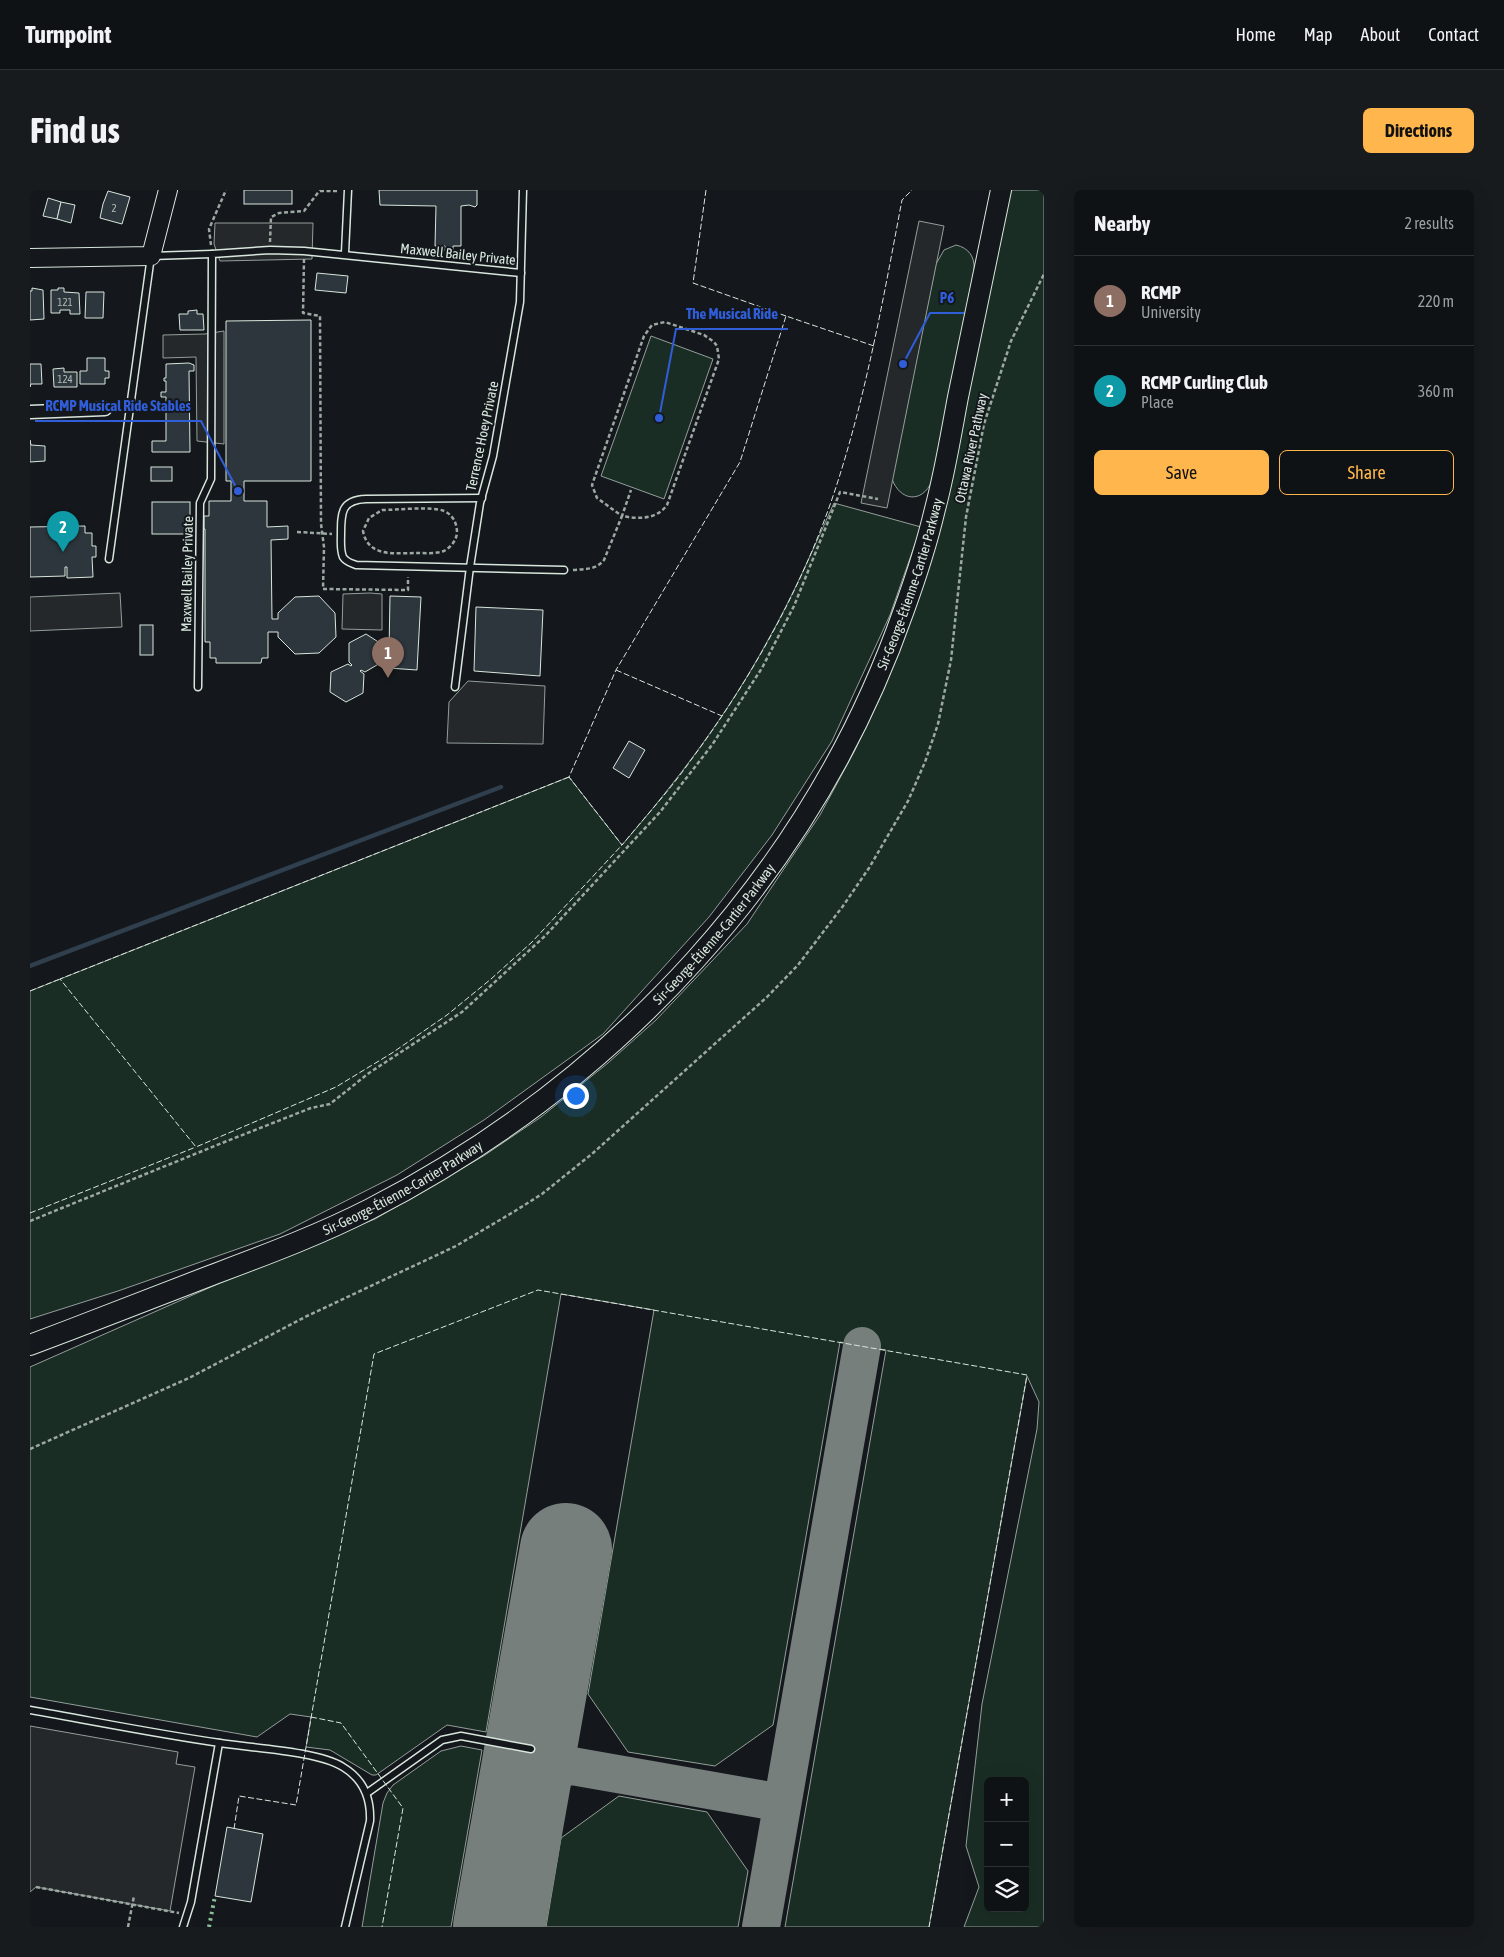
<!DOCTYPE html>
<meta charset="utf-8">
<style>
:root{--surface:#0f1215;--page:#181b1e;--text:#f1f3f6;--muted:#9b9ea0;--line:#2f3234;--accent:#ffb74d}
body{margin:0;font-family:"Asap Condensed",sans-serif;background:var(--page);color:var(--text)}
.controls{position:absolute;right:15px;bottom:15px;display:grid;overflow:hidden;border-radius:8px;box-shadow:0 5px 20px #0002}
.controls button{width:45px;height:45px;display:grid;place-items:center;padding:0;border:0;border-bottom:1px solid var(--line);background:var(--surface);color:var(--text);font:25px sans-serif}
.you{position:absolute;left:545px;top:905px;width:18px;height:18px;margin:-12px;border:4px solid #fff;border-radius:50%;background:#1a73e8;box-shadow:0 0 0 8px #1a73e833}
.badge{display:grid;place-items:center;width:32px;height:32px;border-radius:50%;background:var(--accent);color:#fff;font-size:16px;font-weight:700}
.pin{position:absolute;translate:-50% -41px;filter:drop-shadow(0 1px 2px #0008)}
.pin::after{content:'';position:absolute;top:26px;width:18px;height:15px;background:inherit;clip-path:polygon(0 0,100% 0,50% 100%)}
.list{margin:0;padding:0;list-style:none}
h2{display:flex;justify-content:space-between;align-items:center;height:65px;margin:0;padding:0 20px;font-size:21px}
h2 small{font-size:16px;font-weight:400;color:var(--muted)}
.list li{display:grid;grid-template-columns:32px 1fr auto;gap:15px;align-items:center;box-sizing:border-box;height:90px;padding:0 20px;border-top:1px solid var(--line)}
.list b{display:block;font-size:19px;white-space:nowrap}
.list p{margin:0;font-size:16px;white-space:nowrap;color:var(--muted)}
.list em{font-size:16px;font-style:normal;color:var(--muted)}
.actions{display:flex;gap:10px;padding:15px 20px}
.actions a{flex:1;padding:11px 0;border:1px solid var(--accent);border-radius:8px;text-align:center;font-size:18px;color:var(--accent)}
.actions .main{background:var(--accent);color:#111}
.icon{flex:none;width:28px;height:28px;fill:none;stroke:currentColor;stroke-width:2;stroke-linecap:round;stroke-linejoin:round}
.map{position:relative;flex:none;width:1014px;height:1737px;overflow:hidden;border-radius:8px}
header{display:flex;align-items:center;gap:30px;box-sizing:border-box;height:70px;padding:0 25px;background:var(--surface);border-bottom:1px solid var(--line)}
header strong{font-size:24px}
nav{display:flex;gap:28px;margin-inline-start:auto;font-size:18px}
.intro{display:flex;align-items:center;justify-content:space-between;box-sizing:border-box;height:120px;padding:0 30px}
h1{margin:0;font-size:35px}
.button{padding:12px 22px;border-radius:8px;background:var(--accent);color:#111;font-size:18px;font-weight:700}
main{display:flex;gap:30px;padding:0 30px}
aside{flex:1;background:var(--surface);border-radius:8px;box-shadow:0 5px 20px #0002}
.map>svg:first-child{display:block}
.green{fill:#1a2d24;stroke:#939e99;fill-rule:evenodd}
.parking{fill:#24282b;stroke:#939e99}
.lines{fill:none;stroke-linecap:round;stroke-linejoin:round}
.stream{stroke:#2f3f4d;stroke-width:4.5}
.taxiway{stroke:#767f7c;stroke-width:38}
.runway{stroke:#767f7c;stroke-width:92}
.building{fill:#2c363c;stroke:#d8e6dc}
.lane-casing{stroke:#d8e6dc;stroke-width:9}
.street-casing{stroke:#d8e6dc;stroke-width:15}
.secondary-casing{stroke:#d8e6dc;stroke-width:20}
.primary-casing{stroke:#d8e6dc;stroke-width:22}
.path{stroke:#9da8a2;stroke-width:2.5;stroke-dasharray:4 2.5;stroke-linecap:butt}
.lane{stroke:#14181c;stroke-width:6}
.street{stroke:#14181c;stroke-width:12}
.secondary{stroke:#14181c;stroke-width:18}
.primary{stroke:#14181c;stroke-width:20}
.hedge{stroke:#8ac095;stroke-width:4;stroke-dasharray:2.5 4;stroke-linecap:butt}
.fence{stroke:#d8e6dc;stroke-width:1;stroke-dasharray:6 2.5;stroke-linecap:butt}
.labels{text-anchor:middle;stroke-width:4;stroke-linejoin:round;paint-order:stroke}
.number-label{font-size:11px;fill:#adbab4}
.street-label{font-size:14px;fill:#d8e6dc;stroke:#14181c}
.leader{fill:none;stroke:#305dd8;stroke-width:2}
.callout-dot{fill:#305dd8;stroke:#14181c;stroke-width:2}
.callout-label{font-size:15px;text-anchor:middle;font-weight:bold;fill:#305dd8;stroke:#14181c;stroke-width:4;stroke-linejoin:round;paint-order:stroke}
</style>
<header>
<strong>Turnpoint</strong>
<nav><a>Home</a><a>Map</a><a>About</a><a>Contact</a></nav>
</header>
<div class="intro"><h1>Find us</h1><a class="button">Directions</a></div>
<main>
<div class="map">
<svg width="1014" height="1737" viewBox="0 0 1014 1737">
<rect width="100%" height="100%" fill="#14181c"/>
<g class="green">
<path d="M980 0H1014V1737H934L949 1697 936 1656 952 1514 1007 1239 1009 1212 997 1186 899 1737H755L856 1160 810 1152 743 1535 685 1576 598 1562 558 1504 624 1120 531 1104 456 1542 417 1535 346 1585H342L300 1560 276 1557 281 1527 260 1524 227 1547 0 1507V1177L226 1077 345 1029 455 965 511 927 578 873 626 830 717 734 790 625 824 562 848 512 883 424ZM958 1591H995V1718H958Z"/>
<path d="M926 55C939 58 945 67 944 80L902 291C892 314 870 311 862 289L906 74 914 60Z"/>
<path d="M621 146 683 169 634 309 571 286Z"/>
<path d="M804 313 891 337 860 425 802 551 742 645 679 727 573 844 454 930 367 985 250 1044 88 1101 0 1129V801L539 587 592 655C647 591 698 524 738 450 763 406 783 359 804 313Z"/>
<path d="M431 1556 452 1560 421 1737H332L353 1613 357 1603 363 1595 411 1561Z"/>
<path d="M589 1606 677 1622 718 1681 708 1737H516L531 1648Z"/>
</g>
<g class="parking">
<path d="M889 31 914 36 857 318 831 313Z"/>
<path d="M185 33H283L282 69 190 71 184 54Z"/>
<path d="M194 141V254L167 251 166 167 133 168V145L175 144Z"/>
<path d="M90 403 92 437 0 441V407Z"/>
<path d="M340 403 352 404V440L312 439 313 404Z"/>
<path d="M438 491 515 496 513 554 417 553 419 512Z"/>
<path d="M0 1536 148 1562 146 1574 165 1577 140 1721 6 1697 0 1702Z"/>
</g>
<g class="lines">
<path class="stream" d="M0 776 471 597"/>
<g class="taxiway">
<path d="M489 1621C503 1595 511 1581 542 1576L752 1613"/>
<path d="M731 1737 832 1156"/>
</g>
<path class="runway" d="M469 1737 536 1359"/>
</g>
<g class="building">
<rect x="214" y="0" width="48" height="14"/>
<path d="M349 0H447V15L445 17 439 15 431 16V56H423V61H415V56H405L406 16 350 15Z"/>
<path d="M78 1 100 7 92 34 70 28 73 14Z"/>
<path d="M18 8 31 12 27 29 13 26Z"/>
<path d="M31 12 45 15 41 33 27 29Z"/>
<path d="M287 83 318 86 316 103 285 100Z"/>
<path d="M2 98 13 100 14 129 0 130V101H2Z"/>
<path d="M28 98H34V102L49 103 50 124H40V120H30V123H21V100H28Z"/>
<path d="M56 102H74L73 128H55Z"/>
<path d="M167 120V124H173L174 140H150L149 124H158V121Z"/>
<path d="M281 130V291H214V311H237V337L258 336V349L241 350 242 429H248V423L265 407 289 406 305 423 306 447 289 463 265 464 248 447V442H238V468H232L231 473H186V468H180V452H175V339H174V326H179V311H201V291H196V131Z"/>
<path d="M57 168H75V181H79V188H75V194H50V181H57Z"/>
<path d="M159 173 164 175V181H159L160 262H122V251H136V207H131V202H136V191H134V188H136V174Z"/>
<path d="M0 174H11L12 194H1L0 197Z"/>
<path d="M34 178V182H47V197H24L23 179Z"/>
<path d="M0 250 1 255 15 256V271L0 272Z"/>
<rect x="121" y="277" width="21" height="14"/>
<rect x="122" y="312" width="38" height="32"/>
<path d="M55 336V343H62V356H66V367H62L63 387 37 388V377H35V386L0 387V337Z"/>
<path d="M360 406 391 407 387 480 358 478 359 472H352L335 482 331 480 330 481 334 484 333 503 316 512 300 502 301 482 318 474 321 476 322 475 319 472V453L336 444 353 455 352 461H359Z"/>
<path d="M446 417 513 420 510 486 444 481Z"/>
<rect x="110" y="435" width="13" height="30"/>
<path d="M599 551 615 560 599 588 583 578Z"/>
<path d="M197 1637 233 1644 221 1712 185 1706Z"/>
</g>
<g class="lines">
<defs>
<g id="lane">
<path d="M315 63 318 0"/>
<path d="M452 308 336 309C311 310 311 323 311 344 311 351 310 360 313 367 316 372 321 373 326 375L534 380"/>
<path d="M79 369 121 66 182 64"/>
<path d="M168 497 170 313 181 289 182 64 240 60 274 61 491 83"/>
<path d="M425 497 440 377 450 313 463 266 490 112 493 0"/>
<path d="M0 1520C63 1531 127 1544 190 1553 221 1558 288 1561 313 1577 333 1589 341 1608 340 1631L315 1737"/>
<path d="M337 1603 412 1550 431 1546 501 1559"/>
<path d="M153 1737 161 1712 189 1553"/>
</g>
<path id="street" d="M0 222 75 219"/>
<path id="secondary" d="M0 68 121 66 138 0"/>
<g id="primary">
<path id="s1" d="M0 1155C61 1132 122 1108 182 1085 235 1065 289 1045 340 1019 586 892 782 683 874 420 886 387 897 353 905 319 915 282 921 244 928 207 943 138 957 69 971 0"/>
</g>
</defs>
<use href="#lane" class="lane-casing"/>
<use href="#street" class="street-casing"/>
<use href="#secondary" class="secondary-casing"/>
<use href="#primary" class="primary-casing"/>
<g class="path">
<path d="M290 1H308"/>
<path d="M240 52 241 27 249 23 274 21 290 0"/>
<path d="M181 55 179 39 196 0"/>
<path d="M274 69 273 123 290 126 291 334 294 357 293 399 378 400V387"/>
<path d="M352 320C366 320 403 316 414 321 423 325 427 333 427 343 426 351 421 357 414 361 406 364 396 363 387 363 366 363 338 368 333 341L339 328Z"/>
<path d="M267 342 302 344"/>
<path d="M543 380C555 379 566 380 574 370L592 326C608 329 626 330 637 315L689 169 687 156 684 152 674 145 635 132 622 135 614 146 562 295 567 308 592 326 601 300"/>
<path d="M0 1031 197 951 281 918 300 914 339 883 432 822 515 746 630 622 682 555 732 478 764 416 810 302 848 309"/>
<path d="M0 1259 159 1188 277 1126 426 1056 485 1021 512 1004 563 963 737 807 768 775 813 716 839 678 878 611 895 572 908 534 921 470 936 327 954 234 981 151 1014 84"/>
<path d="M6 1697 149 1723"/>
<path d="M98 1737 104 1706"/>
</g>
<use href="#lane" class="lane"/>
<use href="#street" class="street"/>
<use href="#secondary" class="secondary"/>
<use href="#primary" class="primary"/>
<path class="hedge" d="M179 1737 185 1706"/>
<g class="fence">
<path d="M676 0 663 93 756 126"/>
<path d="M844 156 756 126 710 272 586 480 539 587 592 655C615 627 640 600 661 570 722 488 776 391 807 294 837 201 854 105 872 10L882 0"/>
<path d="M586 480 692 526"/>
<path d="M539 587 30 789 166 957 306 897 362 863 417 825 461 789 502 752 592 655"/>
<path d="M0 801 30 789"/>
<path d="M0 1023 166 957"/>
<path d="M281 1527 311 1533 373 1618 352 1737"/>
<path d="M204 1639 209 1606 266 1615 344 1164 508 1100 997 1185 899 1737"/>
</g>
</g>
<g class="labels">
<g class="number-label">
<text x="84" y="22">2</text>
<text x="35" y="116">121</text>
<text x="35" y="193">124</text>
</g>
<g class="street-label">
<text transform="translate(428 64) rotate(6)" y="5">Maxwell Bailey Private</text>
<text transform="translate(452 246) rotate(-78)" y="5">Terrence Hoey Private</text>
<text transform="translate(941 258) rotate(-78)" y="5">Ottawa River Pathway</text>
<text transform="translate(157 384) rotate(-89)" y="5">Maxwell Bailey Private</text>
<text dy="5" stroke="none"><textPath href="#s1" startOffset="1215">Sir-George-Étienne-Cartier Parkway</textPath></text>
<text dy="5" stroke="none"><textPath href="#s1" startOffset="810">Sir-George-Étienne-Cartier Parkway</textPath></text>
<text dy="5" stroke="none"><textPath href="#s1" startOffset="405">Sir-George-Étienne-Cartier Parkway</textPath></text>
</g>
</g>
<path class="leader" d="M873 174L900 123H934M629 228L646 139H758M208 301L171 231H5"/>
<g class="callout-dot">
<circle cx="873" cy="174" r="5"/>
<circle cx="629" cy="228" r="5"/>
<circle cx="208" cy="301" r="5"/>
</g>
<g class="callout-label">
<text x="917" y="113">P6</text>
<text x="702" y="129">The Musical Ride</text>
<text x="88" y="221">RCMP Musical Ride Stables</text>
</g>
</svg>
<div class="controls">
<button>+</button>
<button>−</button>
<button><svg class="icon" aria-label="layers" viewBox="0 0 24 24"><path d="M12 4l9 5-9 5-9-5zM3 14l9 5 9-5"/></svg></button>
</div>
<div class="you"></div>
<div class="pin badge" style="left:358px;top:488px;background:#8d6e63">1</div>
<div class="pin badge" style="left:33px;top:362px;background:#0f9aa8">2</div>
</div>
<aside>
<h2>Nearby<small>2 results</small></h2>
<ul class="list">
<li><span class="badge" style="background:#8d6e63">1</span><div><b>RCMP</b><p>University</p></div><em>220 m</em></li>
<li><span class="badge" style="background:#0f9aa8">2</span><div><b>RCMP Curling Club</b><p>Place</p></div><em>360 m</em></li>
</ul>
<div class="actions"><a class="main">Save</a><a>Share</a></div>
</aside>
</main>
